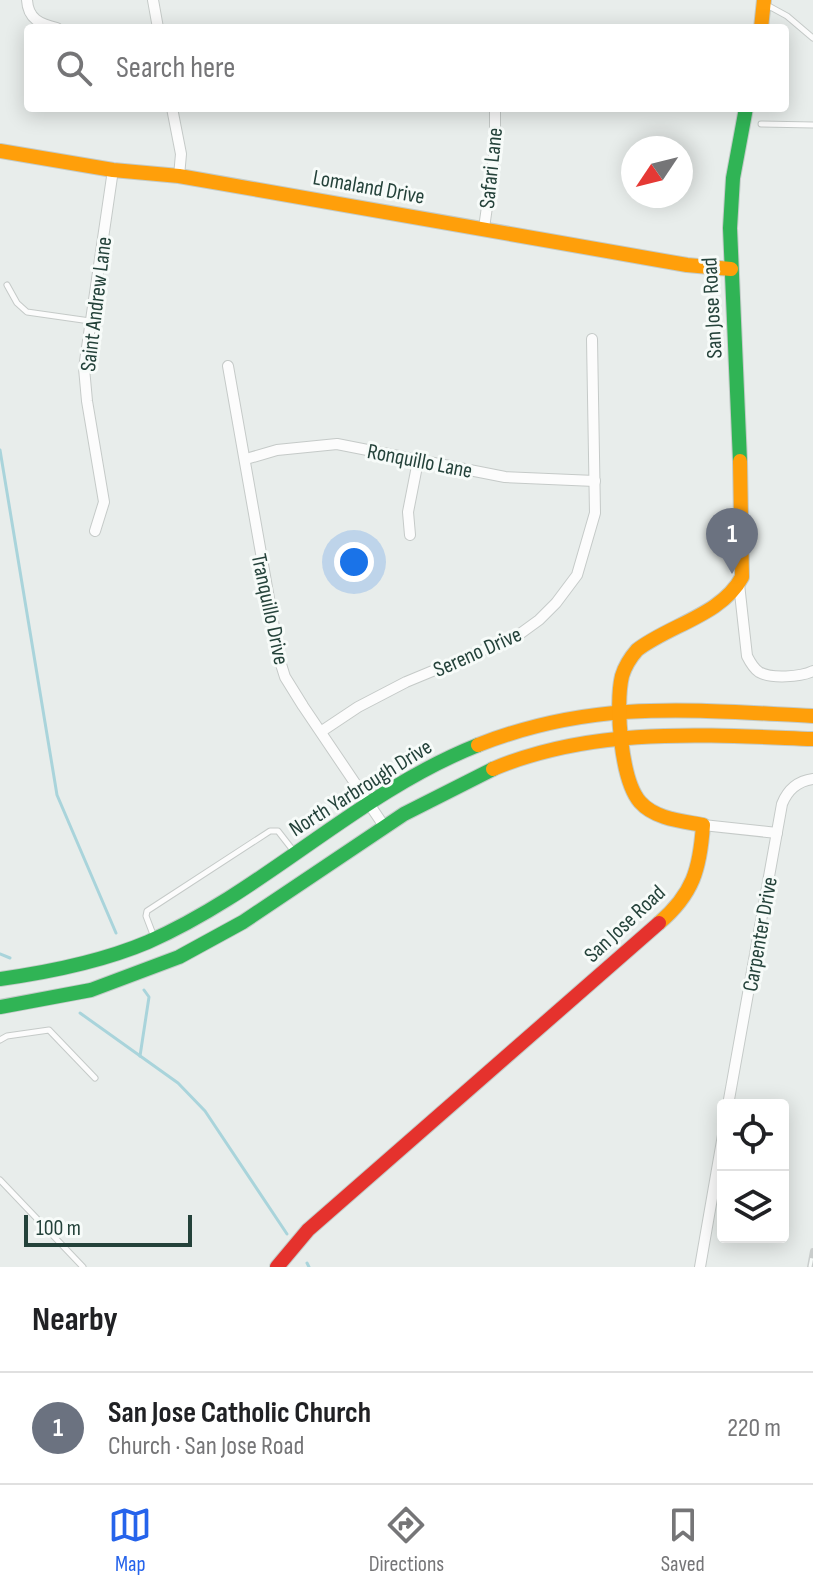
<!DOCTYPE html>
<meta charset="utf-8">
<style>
:root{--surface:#fff;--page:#f6f6f6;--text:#202124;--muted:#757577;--line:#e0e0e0;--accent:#2563eb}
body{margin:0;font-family:"Sofia Sans Condensed",sans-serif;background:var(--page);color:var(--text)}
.controls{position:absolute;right:24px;bottom:24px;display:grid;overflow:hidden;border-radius:8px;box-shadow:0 4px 20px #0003}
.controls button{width:72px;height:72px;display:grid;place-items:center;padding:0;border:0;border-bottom:2px solid var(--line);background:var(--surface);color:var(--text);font:40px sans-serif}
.compass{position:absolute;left:621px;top:136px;width:72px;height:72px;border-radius:50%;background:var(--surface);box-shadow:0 4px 20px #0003;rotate:235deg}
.scale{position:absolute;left:24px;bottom:20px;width:168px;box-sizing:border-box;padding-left:8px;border:4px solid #24423a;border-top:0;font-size:22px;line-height:28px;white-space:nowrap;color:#24423a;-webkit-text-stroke:6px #f7fbf9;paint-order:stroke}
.you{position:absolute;left:354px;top:562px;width:28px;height:28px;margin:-20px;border:6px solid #fff;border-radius:50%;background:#1a73e8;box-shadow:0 0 0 12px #1a73e833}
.badge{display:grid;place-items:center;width:52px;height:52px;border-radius:50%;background:var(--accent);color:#fff;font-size:26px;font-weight:700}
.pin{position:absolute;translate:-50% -66px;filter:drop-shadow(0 2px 4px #0008)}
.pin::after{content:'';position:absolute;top:42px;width:28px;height:24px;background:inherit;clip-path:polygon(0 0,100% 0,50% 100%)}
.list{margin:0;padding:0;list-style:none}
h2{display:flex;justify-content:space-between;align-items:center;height:104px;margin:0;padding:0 32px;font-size:34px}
h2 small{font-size:26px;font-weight:400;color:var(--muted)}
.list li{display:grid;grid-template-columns:52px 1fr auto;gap:24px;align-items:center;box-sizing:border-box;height:112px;padding:0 32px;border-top:2px solid var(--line)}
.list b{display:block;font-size:30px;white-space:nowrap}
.list p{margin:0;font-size:26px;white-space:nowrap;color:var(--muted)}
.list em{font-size:26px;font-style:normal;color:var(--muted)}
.icon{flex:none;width:44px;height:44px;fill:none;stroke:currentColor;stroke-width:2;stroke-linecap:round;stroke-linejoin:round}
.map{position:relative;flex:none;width:813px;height:1267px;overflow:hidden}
.search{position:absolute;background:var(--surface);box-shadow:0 4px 20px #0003;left:24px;right:24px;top:24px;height:88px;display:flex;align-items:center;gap:20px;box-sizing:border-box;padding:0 28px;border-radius:8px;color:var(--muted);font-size:30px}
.sheet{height:216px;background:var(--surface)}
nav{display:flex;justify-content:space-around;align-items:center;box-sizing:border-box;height:112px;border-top:2px solid var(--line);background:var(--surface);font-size:22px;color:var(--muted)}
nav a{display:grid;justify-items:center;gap:4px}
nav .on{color:var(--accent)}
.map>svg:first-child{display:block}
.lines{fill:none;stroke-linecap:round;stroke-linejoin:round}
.stream{stroke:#a9d4db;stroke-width:3}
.lane-casing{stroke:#c5cac8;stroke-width:7}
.street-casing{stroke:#c5cac8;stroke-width:12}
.fast-casing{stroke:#c3cbc8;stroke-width:16}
.slow-casing{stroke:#c3cbc8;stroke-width:16}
.jam-casing{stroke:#c3cbc8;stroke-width:16}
.lane{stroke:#fcfcfc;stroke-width:5}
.street{stroke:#fcfcfc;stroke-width:10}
.fast{stroke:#30b455;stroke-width:14}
.slow{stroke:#ff9f0a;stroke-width:14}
.jam{stroke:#e5322d;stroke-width:14}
.rail-casing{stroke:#c9cdcc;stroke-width:6}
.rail{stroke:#f7fbf9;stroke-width:3;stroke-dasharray:9;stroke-linecap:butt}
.labels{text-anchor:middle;stroke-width:6;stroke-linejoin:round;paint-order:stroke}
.street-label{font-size:22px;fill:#24423a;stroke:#f7fbf9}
</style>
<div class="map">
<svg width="813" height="1267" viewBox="0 0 813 1267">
<rect width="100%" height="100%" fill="#e8edeb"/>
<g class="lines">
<g class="stream">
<path d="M0 450 57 795 116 933"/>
<path d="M0 954 10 958"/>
<path d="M80 1013 178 1083 205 1111 287 1234"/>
<path d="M140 1056 149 997 144 990"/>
<path d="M307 1263 309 1267"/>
</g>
<defs>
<g id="lane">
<path d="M765 4 787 16 813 38"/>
<path d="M761 124 813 125"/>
<path d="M7 285 17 303 27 312 90 321"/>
<path d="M154 937 146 916 147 911 270 831H278L292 849"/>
<path d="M0 1040 7 1036 49 1030 95 1078"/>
<path d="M0 1180 83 1267"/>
</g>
<g id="street">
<path d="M27 0C28 19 40 24 57 28"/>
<path d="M153 0 158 28"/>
<path d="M172 108 181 154 179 176"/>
<path d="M484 228 495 150V108"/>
<path d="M228 366 280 661 285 677 303 706 384 826"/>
<path d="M246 459 277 450 337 444 505 477 595 481"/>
<path d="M95 531 104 502 87 401 84 368 113 170"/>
<path d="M410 535 408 512 418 461"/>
<path d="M739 584 747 656C750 662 753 668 759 672 771 679 801 677 813 671"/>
<path d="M322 731 358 707 406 682 517 636 539 620 556 603 577 575 595 513 592 339"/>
<path d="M703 825 777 833"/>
<path d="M728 1105 782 804C788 789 798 781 813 779"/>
<path d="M700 1267 723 1135"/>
</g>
<g id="fast">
<path d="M740 461 730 228 733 178 746 108"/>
<path d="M0 979C50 972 101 962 148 942 266 890 357 793 478 745"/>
<path d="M0 1007 91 990 179 957 243 922 404 814 493 769"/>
</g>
<g id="slow">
<path d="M761 28 764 0"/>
<path d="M0 151 113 170 179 176 687 265 731 269"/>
<path d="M478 745C595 699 691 710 813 716"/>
<path d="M493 769C594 726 706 735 813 739"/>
<path d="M659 923C693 894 700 869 703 825 682 821 655 819 640 802 621 780 615 705 622 676 625 666 630 658 637 650 669 625 722 615 742 577L740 461"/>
</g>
<path id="jam" d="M277 1267 308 1230 659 923"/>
</defs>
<use href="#lane" class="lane-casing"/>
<use href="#street" class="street-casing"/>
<use href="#fast" class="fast-casing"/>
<use href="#slow" class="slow-casing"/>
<use href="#jam" class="jam-casing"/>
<use href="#lane" class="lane"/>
<use href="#street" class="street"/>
<use href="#fast" class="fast"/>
<use href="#slow" class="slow"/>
<use href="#jam" class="jam"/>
<defs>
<path id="rail" d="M810 1267 813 1251"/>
</defs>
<use href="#rail" class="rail-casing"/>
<use href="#rail" class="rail"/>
</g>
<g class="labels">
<g class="street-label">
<text transform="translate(490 168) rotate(-84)" y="8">Safari Lane</text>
<text transform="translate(369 186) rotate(10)" y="8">Lomaland Drive</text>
<text transform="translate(95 304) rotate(-83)" y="8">Saint Andrew Lane</text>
<text transform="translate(711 308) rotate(-93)" y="8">San Jose Road</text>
<text transform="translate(420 460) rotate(11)" y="8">Ronquillo Lane</text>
<text transform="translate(271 609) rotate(78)" y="8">Tranquillo Drive</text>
<text transform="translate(477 651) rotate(-24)" y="8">Sereno Drive</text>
<text transform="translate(360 787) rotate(-32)" y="8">North Yarbrough Drive</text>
<text transform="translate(624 923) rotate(-43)" y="8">San Jose Road</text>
<text transform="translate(759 934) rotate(-80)" y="8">Carpenter Drive</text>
</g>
</g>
</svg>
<div class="controls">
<button><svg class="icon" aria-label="locate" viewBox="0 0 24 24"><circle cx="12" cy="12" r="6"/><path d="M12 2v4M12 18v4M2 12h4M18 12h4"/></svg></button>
<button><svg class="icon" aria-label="layers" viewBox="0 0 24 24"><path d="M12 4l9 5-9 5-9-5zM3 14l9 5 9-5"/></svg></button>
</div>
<svg class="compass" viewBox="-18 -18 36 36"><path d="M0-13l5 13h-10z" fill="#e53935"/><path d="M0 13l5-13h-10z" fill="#757577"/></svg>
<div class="scale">100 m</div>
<div class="you"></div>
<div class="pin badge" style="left:732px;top:574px;background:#6b7280">1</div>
<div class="search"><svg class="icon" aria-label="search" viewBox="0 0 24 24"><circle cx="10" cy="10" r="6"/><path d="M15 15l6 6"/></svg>Search here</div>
</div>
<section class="sheet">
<h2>Nearby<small></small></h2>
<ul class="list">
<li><span class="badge" style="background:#6b7280">1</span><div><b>San Jose Catholic Church</b><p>Church · San Jose Road</p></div><em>220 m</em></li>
</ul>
</section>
<nav>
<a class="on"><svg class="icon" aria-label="map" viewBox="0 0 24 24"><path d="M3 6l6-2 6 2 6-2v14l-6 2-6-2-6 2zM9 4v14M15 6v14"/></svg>Map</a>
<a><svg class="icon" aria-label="directions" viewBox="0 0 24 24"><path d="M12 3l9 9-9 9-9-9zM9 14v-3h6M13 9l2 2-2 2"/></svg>Directions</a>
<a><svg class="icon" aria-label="saved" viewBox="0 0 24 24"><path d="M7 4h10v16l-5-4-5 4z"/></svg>Saved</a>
</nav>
